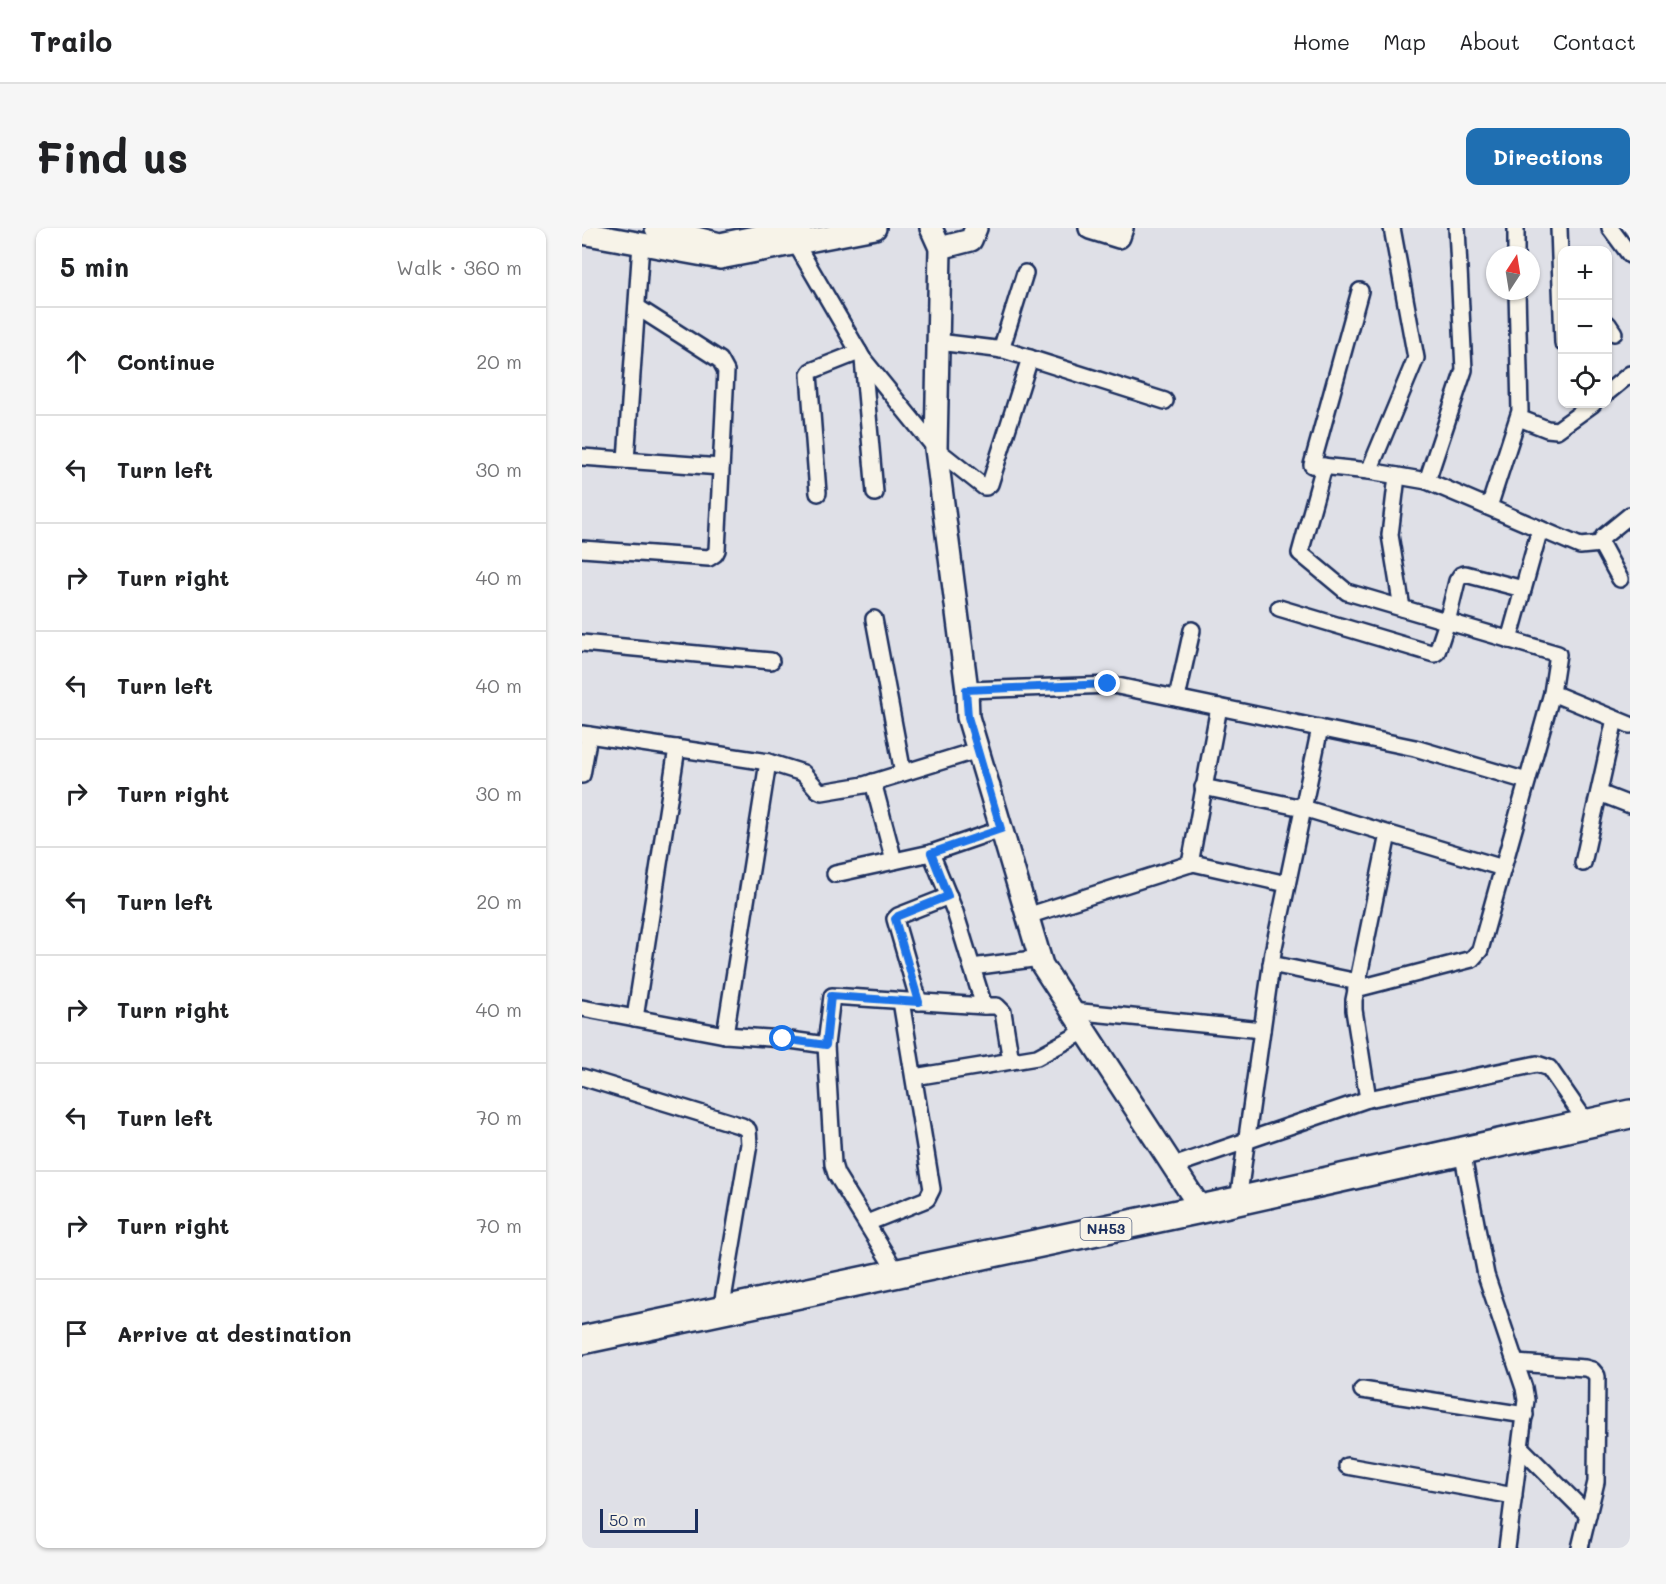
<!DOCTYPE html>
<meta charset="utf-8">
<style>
:root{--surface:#fff;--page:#f6f6f6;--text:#202124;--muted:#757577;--line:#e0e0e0;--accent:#1f6fb2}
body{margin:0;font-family:Mali,sans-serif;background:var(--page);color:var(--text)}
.controls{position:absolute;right:18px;top:18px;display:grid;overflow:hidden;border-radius:12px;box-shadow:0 2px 4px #0004}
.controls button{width:54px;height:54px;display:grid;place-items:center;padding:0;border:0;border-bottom:2px solid var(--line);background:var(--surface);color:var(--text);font:30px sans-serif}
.compass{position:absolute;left:904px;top:18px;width:54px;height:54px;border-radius:50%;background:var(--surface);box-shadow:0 2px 4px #0004;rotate:12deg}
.scale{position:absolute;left:18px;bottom:15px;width:98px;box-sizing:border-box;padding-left:6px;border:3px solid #1b2f5e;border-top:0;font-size:16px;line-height:21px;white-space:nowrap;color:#1b2f5e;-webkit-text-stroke:4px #f7f3e8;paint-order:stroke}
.stop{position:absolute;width:18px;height:18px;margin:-14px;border:4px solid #1a73e8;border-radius:50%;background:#fff}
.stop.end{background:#1a73e8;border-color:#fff;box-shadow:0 2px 6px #0008}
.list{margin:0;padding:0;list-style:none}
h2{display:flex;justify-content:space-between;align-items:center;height:78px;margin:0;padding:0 24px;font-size:26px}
h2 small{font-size:20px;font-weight:400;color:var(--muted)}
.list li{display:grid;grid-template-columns:39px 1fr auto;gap:18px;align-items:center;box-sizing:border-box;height:108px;padding:0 24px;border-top:2px solid var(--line)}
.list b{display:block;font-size:22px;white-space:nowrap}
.list em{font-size:20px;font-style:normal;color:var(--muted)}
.icon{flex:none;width:33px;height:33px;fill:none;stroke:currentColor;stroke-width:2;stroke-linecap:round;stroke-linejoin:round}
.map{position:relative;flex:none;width:1048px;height:1320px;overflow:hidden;border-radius:12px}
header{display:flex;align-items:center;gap:36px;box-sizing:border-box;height:84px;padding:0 30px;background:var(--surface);border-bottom:2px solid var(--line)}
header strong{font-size:28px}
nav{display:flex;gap:33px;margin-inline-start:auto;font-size:21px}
.intro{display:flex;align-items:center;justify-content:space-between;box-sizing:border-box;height:144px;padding:0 36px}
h1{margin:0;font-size:42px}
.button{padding:15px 27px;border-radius:12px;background:var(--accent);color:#fff;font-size:21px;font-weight:700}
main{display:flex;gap:36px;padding:0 36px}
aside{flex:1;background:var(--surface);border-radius:12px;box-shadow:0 2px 4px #0004}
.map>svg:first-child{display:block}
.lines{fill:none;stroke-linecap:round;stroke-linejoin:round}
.street-casing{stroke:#1b2f5e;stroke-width:20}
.secondary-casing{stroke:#1b2f5e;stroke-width:26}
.highway-casing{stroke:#1b2f5e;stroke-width:32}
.street{stroke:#f7f3e8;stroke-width:15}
.secondary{stroke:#f7f3e8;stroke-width:21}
.highway{stroke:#f7f3e8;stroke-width:27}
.route{stroke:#1a73e8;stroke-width:8}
.labels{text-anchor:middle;stroke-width:4.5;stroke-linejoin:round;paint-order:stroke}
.shield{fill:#f7f3e8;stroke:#5d6a87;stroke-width:1.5}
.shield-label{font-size:14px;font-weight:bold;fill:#1b2f5e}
</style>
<header>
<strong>Trailo</strong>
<nav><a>Home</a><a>Map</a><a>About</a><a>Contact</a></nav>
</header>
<div class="intro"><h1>Find us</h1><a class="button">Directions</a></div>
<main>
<aside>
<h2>5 min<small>Walk · 360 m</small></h2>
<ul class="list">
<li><svg class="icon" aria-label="ahead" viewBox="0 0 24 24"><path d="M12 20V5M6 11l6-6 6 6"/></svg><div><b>Continue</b></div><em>20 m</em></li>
<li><svg class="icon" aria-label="left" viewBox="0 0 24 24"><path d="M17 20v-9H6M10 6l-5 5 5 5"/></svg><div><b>Turn left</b></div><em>30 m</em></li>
<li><svg class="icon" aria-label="right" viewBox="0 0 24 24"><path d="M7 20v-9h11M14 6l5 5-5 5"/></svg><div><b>Turn right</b></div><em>40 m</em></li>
<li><svg class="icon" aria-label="left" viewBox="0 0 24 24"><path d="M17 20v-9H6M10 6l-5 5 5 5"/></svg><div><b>Turn left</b></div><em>40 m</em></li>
<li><svg class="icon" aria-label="right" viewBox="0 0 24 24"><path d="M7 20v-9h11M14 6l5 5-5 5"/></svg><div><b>Turn right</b></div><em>30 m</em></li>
<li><svg class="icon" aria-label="left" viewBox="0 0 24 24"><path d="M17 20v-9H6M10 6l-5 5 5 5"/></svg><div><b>Turn left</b></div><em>20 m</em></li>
<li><svg class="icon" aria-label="right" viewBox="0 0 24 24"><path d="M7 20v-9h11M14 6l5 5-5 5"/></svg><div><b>Turn right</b></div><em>40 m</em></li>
<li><svg class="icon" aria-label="left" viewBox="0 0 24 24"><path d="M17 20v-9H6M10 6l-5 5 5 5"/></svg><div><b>Turn left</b></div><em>70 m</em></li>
<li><svg class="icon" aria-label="right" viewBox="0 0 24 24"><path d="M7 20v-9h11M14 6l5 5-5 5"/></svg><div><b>Turn right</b></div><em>70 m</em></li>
<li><svg class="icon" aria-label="arrive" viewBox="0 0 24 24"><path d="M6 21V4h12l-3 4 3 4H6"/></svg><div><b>Arrive at destination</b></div></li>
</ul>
</aside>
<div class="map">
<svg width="1048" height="1320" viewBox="0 0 1048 1320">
<rect width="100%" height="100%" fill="#dfe0e7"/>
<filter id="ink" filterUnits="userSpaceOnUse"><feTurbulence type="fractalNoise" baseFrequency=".0167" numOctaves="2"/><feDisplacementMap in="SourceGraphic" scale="12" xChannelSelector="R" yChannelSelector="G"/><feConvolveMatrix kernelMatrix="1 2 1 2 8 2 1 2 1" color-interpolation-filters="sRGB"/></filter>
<g filter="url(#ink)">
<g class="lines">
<defs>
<g id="street">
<path d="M934 0V27"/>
<path d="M977 0 981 115"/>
<path d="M1028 0 1048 27"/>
<path d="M214 16 281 131 354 221 402 259H404L408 256 448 130"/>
<path d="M778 63 730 237 787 243 834 130 810 0"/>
<path d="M1026 96 1032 105"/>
<path d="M356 114 422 122 583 173"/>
<path d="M419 122 443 45"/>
<path d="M281 131 293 265"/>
<path d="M1026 164 1048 146"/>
<path d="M937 190 965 201 975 202 1011 176"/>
<path d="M0 229 139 239"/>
<path d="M44 232 59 16"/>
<path d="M742 238 718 325 765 364 976 426 970 465 1048 497"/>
<path d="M787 243 845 253 998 318 1019 316"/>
<path d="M815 248 808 307 820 380"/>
<path d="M845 253 882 142 875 0"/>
<path d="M236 265 227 146 229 143 277 124"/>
<path d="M907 279 938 183 935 63"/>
<path d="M0 321 127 330 133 326 135 322 144 143 138 132 55 79"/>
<path d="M1038 351 1019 316 1021 309 1048 287"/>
<path d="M697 380 852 426 855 424 865 394 875 353 879 347 883 346 941 361"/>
<path d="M292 391 321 545"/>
<path d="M927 412 958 301"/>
<path d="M0 415 189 433"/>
<path d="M385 462 531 457 833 520 945 553"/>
<path d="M595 470 610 402"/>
<path d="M0 506 186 534 221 545 236 562 240 564 282 557 396 522"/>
<path d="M0 547 7 507"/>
<path d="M291 554 312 633"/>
<path d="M621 559 721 580 921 640"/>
<path d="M1017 565 1048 577"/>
<path d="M1001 635 1033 491"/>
<path d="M608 636 637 479"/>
<path d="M253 646 349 625"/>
<path d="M445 688 611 635 705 656"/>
<path d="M689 736 776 754"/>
<path d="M390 739 458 730"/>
<path d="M774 761 890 731 898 722 970 465"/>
<path d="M337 774 313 691 316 688 367 668"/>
<path d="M402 778H415L421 784 429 833"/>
<path d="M0 780 143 807 201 811 244 817 250 768 402 778 373 684 349 625 419 601"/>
<path d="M490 783 680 802"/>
<path d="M53 790 95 520"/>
<path d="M143 807 186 534"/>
<path d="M244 817 251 936 254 946 315 1045"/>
<path d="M0 849 160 898 166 902 167 916 139 1083"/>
<path d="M332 849 455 829 503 803"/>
<path d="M786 871 772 782V772L806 606"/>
<path d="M880 923 904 1047 942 1160 944 1172 925 1320"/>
<path d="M591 938 786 871 955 836 967 840 1005 895"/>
<path d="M656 973 691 724 738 500"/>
<path d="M285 995 345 971 350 961 319 773"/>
<path d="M934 1135 1003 1140 1010 1142 1015 1148 1014 1254 998 1320"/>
<path d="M780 1162 943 1187"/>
<path d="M939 1220 1006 1287"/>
<path d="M765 1238 932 1268"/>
</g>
<g id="secondary">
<path d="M74 0 138 16 217 0"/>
<path d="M349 0 358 20 354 221 385 462 386 489 460 737 619 981"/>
<path d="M508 0 537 9 540 0"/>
<path d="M0 5 138 30 293 0"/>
<path d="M358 20 389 12 394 0"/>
</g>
<path id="highway" d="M0 1112 619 981 1048 886"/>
</defs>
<use href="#street" class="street-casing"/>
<use href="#secondary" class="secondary-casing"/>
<use href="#highway" class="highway-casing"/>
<use href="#street" class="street"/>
<use href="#secondary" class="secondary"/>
<use href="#highway" class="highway"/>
</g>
</g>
<g class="lines" filter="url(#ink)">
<path class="route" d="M201 811 244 817 249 768 337 774 313 691 316 688 366 668 349 625 419 601 386 489 384 462 526 456"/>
</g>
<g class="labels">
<rect class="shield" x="498.5" y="990" width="51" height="22" rx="4.5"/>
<g class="shield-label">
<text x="524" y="1006">NH53</text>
</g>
</g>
</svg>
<div class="controls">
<button>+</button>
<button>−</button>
<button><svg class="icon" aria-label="locate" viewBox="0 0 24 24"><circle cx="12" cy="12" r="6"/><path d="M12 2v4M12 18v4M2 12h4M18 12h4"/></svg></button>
</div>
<svg class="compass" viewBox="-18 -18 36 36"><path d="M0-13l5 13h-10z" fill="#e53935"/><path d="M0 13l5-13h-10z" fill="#757577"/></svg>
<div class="scale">50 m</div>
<div class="stop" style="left:201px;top:811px"></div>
<div class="stop end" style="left:526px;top:456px"></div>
</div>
</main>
